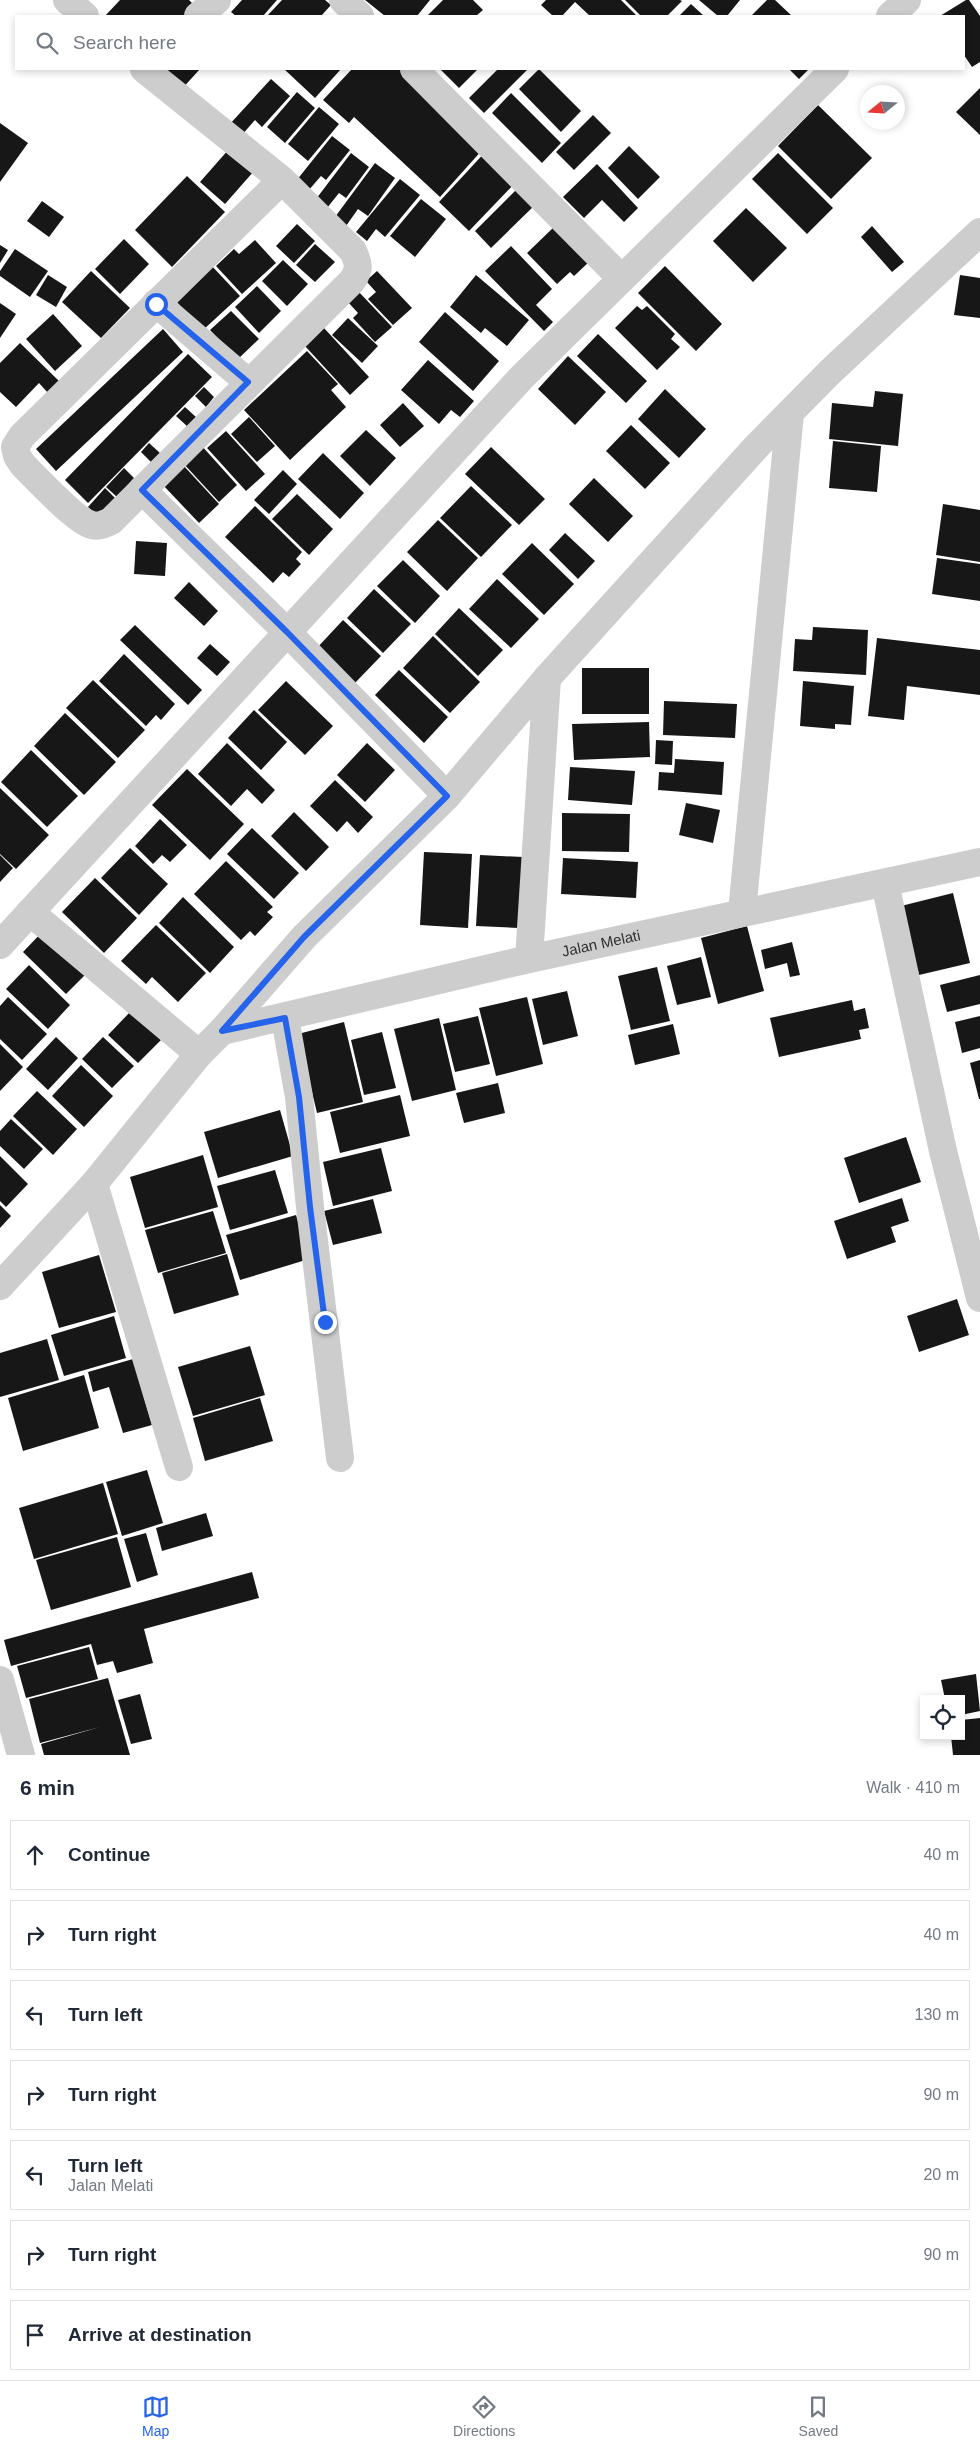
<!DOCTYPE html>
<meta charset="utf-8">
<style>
:root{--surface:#fff;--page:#f2f2f3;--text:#1f2937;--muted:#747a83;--line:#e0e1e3;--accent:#2563eb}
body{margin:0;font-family:Arial,sans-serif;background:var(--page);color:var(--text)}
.controls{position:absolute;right:15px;bottom:15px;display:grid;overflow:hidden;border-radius:0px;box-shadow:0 2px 8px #0003}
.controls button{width:45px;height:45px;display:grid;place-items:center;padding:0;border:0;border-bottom:1px solid var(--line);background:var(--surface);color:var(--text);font:25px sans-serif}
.compass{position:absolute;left:860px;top:85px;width:45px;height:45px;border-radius:50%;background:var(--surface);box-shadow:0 2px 8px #0003;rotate:252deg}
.stop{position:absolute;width:15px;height:15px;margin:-11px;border:4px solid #2563eb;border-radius:50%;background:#fff}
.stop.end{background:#2563eb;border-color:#fff;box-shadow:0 1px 5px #0008}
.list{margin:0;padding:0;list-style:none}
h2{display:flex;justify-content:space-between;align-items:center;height:65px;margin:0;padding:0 20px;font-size:21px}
h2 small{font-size:16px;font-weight:400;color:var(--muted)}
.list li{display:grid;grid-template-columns:32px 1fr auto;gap:15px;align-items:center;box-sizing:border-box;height:70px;margin:0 10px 10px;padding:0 10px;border:1px solid var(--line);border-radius:0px}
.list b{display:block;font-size:19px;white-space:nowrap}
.list p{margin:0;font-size:16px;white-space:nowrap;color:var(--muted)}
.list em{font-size:16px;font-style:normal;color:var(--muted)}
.icon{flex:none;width:28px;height:28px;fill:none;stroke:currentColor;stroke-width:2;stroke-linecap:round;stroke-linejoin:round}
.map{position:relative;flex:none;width:980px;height:1755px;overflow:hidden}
.search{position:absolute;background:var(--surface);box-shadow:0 2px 8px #0003;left:15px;right:15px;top:15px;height:55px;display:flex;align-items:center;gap:12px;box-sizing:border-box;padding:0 18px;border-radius:0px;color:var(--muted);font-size:19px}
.sheet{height:625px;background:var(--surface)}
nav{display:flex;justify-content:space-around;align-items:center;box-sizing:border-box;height:70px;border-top:1px solid var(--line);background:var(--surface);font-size:14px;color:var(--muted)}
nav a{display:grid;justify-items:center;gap:2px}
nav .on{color:var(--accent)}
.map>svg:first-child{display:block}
.building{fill:#171717}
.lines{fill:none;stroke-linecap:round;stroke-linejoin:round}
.minor{stroke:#cdcdcd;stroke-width:28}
.route{stroke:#2563eb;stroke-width:6}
.labels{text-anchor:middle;stroke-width:5;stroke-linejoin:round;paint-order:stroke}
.street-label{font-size:15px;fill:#303030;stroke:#fff}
</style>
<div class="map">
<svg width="980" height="1755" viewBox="0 0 980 1755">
<rect width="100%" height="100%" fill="#fff"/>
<g class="building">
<path d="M120 0H189L194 5 184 16H105Z"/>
<path d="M242 0H277L263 16H236L231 12Z"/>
<path d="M282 0H325L331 5 321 16H267Z"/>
<path d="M365 0H430L417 16H385Z"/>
<path d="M443 0H473L483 10 476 16H427Z"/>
<path d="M546 0H621L637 16H590L575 2 562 16H553L541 5Z"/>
<path d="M625 0H680L682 1 667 16H641Z"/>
<path d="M699 0H740L727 16H718Z"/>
<path d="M767 0H775L792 16H751Z"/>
<path d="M966 0H969L980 16V62L972 67 964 55V16H940Z"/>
<path d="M691 4 704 16H679Z"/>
<path d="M155 69H200L180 91Z"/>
<path d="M284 69H341L315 98Z"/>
<path d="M352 69H399L484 148 440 197 354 117 349 123 323 100Z"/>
<path d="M440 69H478L459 88Z"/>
<path d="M498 69H528L484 113 469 98Z"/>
<path d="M539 69 581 111 561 132 519 89Z"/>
<path d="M789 69H809L799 79Z"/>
<path d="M271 79 290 96 262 127 255 120 241 136 229 125Z"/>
<path d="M980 88V135L956 112Z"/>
<path d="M297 92 315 108 285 143 267 127Z"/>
<path d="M511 93 561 143 542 163 492 113Z"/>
<path d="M818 105 872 158 831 199 778 146Z"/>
<path d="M319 107 339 124 308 161 288 144Z"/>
<path d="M593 115 611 133 574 170 556 152Z"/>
<path d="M0 123 28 143 0 182Z"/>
<path d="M332 136 350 150 326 180 321 176 308 191 296 181Z"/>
<path d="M629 146 660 177 638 199 608 168Z"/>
<path d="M229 149 254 171 225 204 200 182Z"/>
<path d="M488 149 519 179 469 231 439 202Z"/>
<path d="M351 153 369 167 346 198 339 193 327 208 316 199Z"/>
<path d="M778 153 833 208 807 234 752 179Z"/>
<path d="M375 163 395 178 368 216 358 209 346 226 335 217Z"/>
<path d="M597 164 638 208 624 222 602 200 584 218 563 197Z"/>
<path d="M187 176 225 212 172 267 135 230Z"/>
<path d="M400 179 420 195 385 237 376 229 367 241 356 232Z"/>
<path d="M520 186 537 203 491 248 475 231Z"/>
<path d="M421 199 446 219 415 257 390 236Z"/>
<path d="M42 201 64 217 49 237 27 221Z"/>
<path d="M746 208 787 248 753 282 713 241Z"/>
<path d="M297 224 315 241 294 263 276 246Z"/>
<path d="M556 225 590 261 574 276 570 272 557 284 527 253Z"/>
<path d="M872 226 904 262 892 272 861 237Z"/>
<path d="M124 239 149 264 120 294 95 269Z"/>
<path d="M255 240 276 263 242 294 216 266 234 249 239 254Z"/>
<path d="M315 244 335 262 315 282 296 265Z"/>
<path d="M0 245 8 250 0 263Z"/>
<path d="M511 246 552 289 536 305 553 322 544 331 485 271Z"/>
<path d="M15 249 48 271 30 297 0 276V271Z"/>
<path d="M283 260 308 284 287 306 262 281Z"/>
<path d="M210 264 240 296 203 330 173 298Z"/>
<path d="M665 266 722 324 696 351 638 293Z"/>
<path d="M91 271 130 308 101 338 62 302Z"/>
<path d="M377 271 412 308 393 325 368 299 376 292 366 281Z"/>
<path d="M48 275 67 287 56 307 36 295Z"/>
<path d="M476 275 529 320 507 346 485 328 481 333 450 307Z"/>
<path d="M960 275 980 278V318L954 315Z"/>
<path d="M257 286 281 311 259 333 235 307Z"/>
<path d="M358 291 392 327 375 342 353 318 358 313 347 301Z"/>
<path d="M0 303 16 314 0 338Z"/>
<path d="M637 306 642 310 647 306 675 334 671 339 680 347 657 370 615 328Z"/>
<path d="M231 311 259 339 238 359 210 330Z"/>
<path d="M445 312 499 361 473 391 419 342Z"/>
<path d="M53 314 82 346 55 371 26 339Z"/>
<path d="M348 318 378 346 362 363 332 335Z"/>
<path d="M324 328 369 377 350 395 305 346Z"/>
<path d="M163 329 183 352 56 471 36 449Z"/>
<path d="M598 334 647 381 626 403 577 356Z"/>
<path d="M20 343 59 381 48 393 39 383 16 407 0 392V363Z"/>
<path d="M307 351 338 384 331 390 346 407 290 460 244 410Z"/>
<path d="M188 354 212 377 88 503 65 480Z"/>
<path d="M568 356 606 392 575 425 538 389Z"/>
<path d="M428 360 474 401 460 417 451 410 439 424 401 390Z"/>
<path d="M204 387 214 397 206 407 195 396Z"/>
<path d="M665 389 706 429 679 458 638 419Z"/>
<path d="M875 391 903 394 898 446 829 439 832 403 873 407Z"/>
<path d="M403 403 424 426 400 447 380 425Z"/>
<path d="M185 407 197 418 188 427 176 416Z"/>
<path d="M249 417 275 446 257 462 231 434Z"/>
<path d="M631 425 670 463 645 489 606 451Z"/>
<path d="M366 430 396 458 370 486 340 456Z"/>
<path d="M226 431 265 474 246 491 207 448Z"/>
<path d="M833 441 881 446 877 492 829 488Z"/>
<path d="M149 443 160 453 151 462 141 452Z"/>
<path d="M201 445 237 485 219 502 183 463Z"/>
<path d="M491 447 545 499 519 525 465 474Z"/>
<path d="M323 453 364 493 340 519 298 479Z"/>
<path d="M183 465 219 504 199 523 162 484Z"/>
<path d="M124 468 134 478 117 497 106 487Z"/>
<path d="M283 470 297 484 269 514 254 500Z"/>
<path d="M594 478 633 516 608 542 569 504Z"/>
<path d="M471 486 512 525 481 557 440 518Z"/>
<path d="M105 488 115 498 98 516 88 507Z"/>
<path d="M297 494 333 529 309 555 272 519Z"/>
<path d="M943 504 980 510V562L936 555Z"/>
<path d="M255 506 302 552 296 559 301 564 289 577 283 572 273 583 225 537Z"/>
<path d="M438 520 478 558 447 591 407 552Z"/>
<path d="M565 533 595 561 578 579 549 550Z"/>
<path d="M136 541 167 543 165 576 134 574Z"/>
<path d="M532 543 574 584 544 615 502 574Z"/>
<path d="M937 558 980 564V601L932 594Z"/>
<path d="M403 560 440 596 415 623 377 586Z"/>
<path d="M497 579 539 619 511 648 469 609Z"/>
<path d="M189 582 218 611 204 626 174 598Z"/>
<path d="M374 589 411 624 383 653 347 618Z"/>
<path d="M459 608 503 650 478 676 435 634Z"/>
<path d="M343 620 381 656 353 685 316 649Z"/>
<path d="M135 625 202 690 188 705 120 640Z"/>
<path d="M813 627 868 630 866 675 793 671 795 639 812 640Z"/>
<path d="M433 636 480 682 450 713 403 668Z"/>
<path d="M877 638 980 650V695L907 686 904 720 868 716Z"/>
<path d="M210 644 230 662 217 676 197 658Z"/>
<path d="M124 654 175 704 161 720 156 715 146 726 99 681Z"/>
<rect x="582" y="668" width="67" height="46"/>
<path d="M399 670 448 717 424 743 375 695Z"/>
<path d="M93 680 145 730 118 758 66 708Z"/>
<path d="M286 681 333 726 305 755 258 710Z"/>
<path d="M803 681 854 686 851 725 835 724V729L800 726Z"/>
<path d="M664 701 737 704 735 738 663 735Z"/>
<path d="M254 710 287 742 261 770 228 738Z"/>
<path d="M65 713 116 762 84 795 34 746Z"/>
<path d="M649 722 650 757 574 760 572 724Z"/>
<path d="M656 740 673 741 672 765 655 764Z"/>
<path d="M227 743 275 790 262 804 247 789 231 806 198 774Z"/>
<path d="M367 743 395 770 365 802 337 775Z"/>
<path d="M31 750 78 796 47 827 1 782Z"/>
<path d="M675 759 724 762 722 795 658 790 659 772 674 773Z"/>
<path d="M570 767 635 771 632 805 568 800Z"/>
<path d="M187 769 244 824 210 860 152 805Z"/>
<path d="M335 780 373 817 358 833 347 821 337 832 310 806Z"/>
<path d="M0 788 49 835 16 869 0 854Z"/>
<path d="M686 803 720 810 713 843 679 835Z"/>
<path d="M294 812 329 847 306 871 271 836Z"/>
<path d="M562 813 630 814 629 852 562 851Z"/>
<path d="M160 819 187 845 170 862 162 855 153 864 135 846Z"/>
<path d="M252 828 299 873 274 899 227 854Z"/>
<path d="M130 848 168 884 139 915 101 878Z"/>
<path d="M424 852 472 854 468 928 420 925Z"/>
<path d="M0 855 13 868 0 882Z"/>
<path d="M480 855 523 857 519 928 476 926Z"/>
<path d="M563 858 638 862 636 898 561 894Z"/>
<path d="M226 861 273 907 267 912 273 917 255 936 250 931 241 940 194 894Z"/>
<path d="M95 878 137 918 104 953 62 912Z"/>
<path d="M953 893 970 963 919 975 901 906Z"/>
<path d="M183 897 234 947 210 973 159 923Z"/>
<path d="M156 925 206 973 178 1002 152 977 146 984 121 961Z"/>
<path d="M747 926 764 991 718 1004 701 938Z"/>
<path d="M45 929 89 971 66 994 23 952Z"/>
<path d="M792 942 800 975 790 977 787 963 765 969 761 950Z"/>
<path d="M701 957 711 997 677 1005 667 966Z"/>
<path d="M29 965 70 1005 48 1029 6 989Z"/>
<path d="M657 967 670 1021 631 1030 618 976Z"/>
<path d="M980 975V1004L947 1012 940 985Z"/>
<path d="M567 991 578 1036 543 1045 532 999Z"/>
<path d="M8 997 47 1034 22 1060 0 1039V1006Z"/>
<path d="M527 997 543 1064 496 1076 479 1008Z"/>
<path d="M852 1000 854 1011 865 1008 869 1028 859 1030 861 1039 779 1057 770 1018Z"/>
<path d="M131 1011 161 1040 138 1063 108 1035Z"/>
<path d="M478 1016 490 1064 455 1072 443 1024Z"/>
<path d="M980 1016V1048L962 1053 955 1022Z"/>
<path d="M439 1018 456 1090 412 1101 394 1029Z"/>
<path d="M344 1022 363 1102 317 1113 298 1034Z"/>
<path d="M673 1024 680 1054 635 1065 628 1035Z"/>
<path d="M382 1032 396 1088 364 1095 351 1040Z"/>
<path d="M56 1037 78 1058 48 1090 26 1069Z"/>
<path d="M103 1037 134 1066 112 1088 82 1059Z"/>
<path d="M0 1044 23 1067 0 1091Z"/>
<path d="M980 1060V1099H979L970 1063Z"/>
<path d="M81 1065 113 1096 84 1127 52 1096Z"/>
<path d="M498 1083 505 1113 464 1123 456 1093Z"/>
<path d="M37 1091 77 1129 53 1155 13 1116Z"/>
<path d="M400 1095 410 1136 340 1153 330 1112Z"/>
<path d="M280 1110 293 1156 218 1178 204 1132Z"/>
<path d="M11 1119 43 1149 24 1169 0 1146V1131Z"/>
<path d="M906 1137 921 1182 859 1203 844 1158Z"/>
<path d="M381 1148 392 1191 333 1206 323 1162Z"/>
<path d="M203 1155 218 1207 145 1228 130 1177Z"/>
<path d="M0 1156 28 1184 6 1207 0 1201Z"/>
<path d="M275 1170 288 1213 230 1230 217 1186Z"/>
<path d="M902 1198 909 1221 891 1227 896 1242 847 1259 834 1221Z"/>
<path d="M373 1199 382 1233 333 1245 324 1211Z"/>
<path d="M0 1205 11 1216 0 1228Z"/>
<path d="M213 1211 226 1253 158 1273 145 1230Z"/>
<path d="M296 1215 309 1259 240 1280 226 1235Z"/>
<path d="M227 1254 239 1295 174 1314 162 1273Z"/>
<path d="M99 1255 116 1312 59 1328 42 1272Z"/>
<path d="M957 1299 969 1335 919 1352 907 1316Z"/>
<path d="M114 1316 126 1358 64 1376 51 1335Z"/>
<path d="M47 1339 59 1380 0 1397V1353Z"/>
<path d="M250 1346 265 1395 193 1416 178 1367Z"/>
<path d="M133 1359 152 1425 123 1433 109 1387 93 1392 88 1372Z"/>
<path d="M84 1375 99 1428 23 1451 8 1398Z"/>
<path d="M260 1398 273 1441 205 1461 193 1418Z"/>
<path d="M147 1470 163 1523 122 1536 106 1482Z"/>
<path d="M103 1483 118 1534 34 1559 19 1508Z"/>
<path d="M206 1513 213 1536 162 1551 156 1528Z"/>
<path d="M146 1533 158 1575 137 1582 124 1539Z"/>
<path d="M117 1537 131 1587 51 1610 36 1560Z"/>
<path d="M252 1572 259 1598 144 1629 153 1663 117 1673 113 1661 97 1665 91 1644 11 1666 4 1640Z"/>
<path d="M89 1647 98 1679 26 1698 17 1666Z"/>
<path d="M976 1674 980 1711 961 1715V1699H945L941 1680Z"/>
<path d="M108 1678 130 1755H44L41 1744 100 1727 40 1743 29 1699Z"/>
<path d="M140 1694 152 1739 131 1744 118 1700Z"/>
<path d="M980 1718V1755H953L951 1736H961V1720Z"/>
</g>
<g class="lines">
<g class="minor">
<path d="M67 0 85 16"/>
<path d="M343 0 360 16"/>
<path d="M198 16 217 0"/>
<path d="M890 16 907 0"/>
<path d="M144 69 282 180 353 251C359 264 360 269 352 281L111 521C105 524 99 527 92 525 77 522 36 478 23 465L17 456 15 447 22 436 282 180"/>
<path d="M414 69 621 278"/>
<path d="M156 303 249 383"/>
<path d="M142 490 287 632 447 796"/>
<path d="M885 883 943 1151 980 1298"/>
<path d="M30 912 199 1054"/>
<path d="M742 912 790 413"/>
<path d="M0 945 522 377 835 69"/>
<path d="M529 959 547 678"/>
<path d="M285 1018 299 1097 310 1207 340 1458"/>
<path id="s1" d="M222 1031 529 959 980 862"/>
<path d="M94 1184 179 1467"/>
<path d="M0 1286 94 1184 199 1054 222 1031 304 937 447 796 547 678 757 446 830 372 980 232"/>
<path d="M0 1680 21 1755"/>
</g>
</g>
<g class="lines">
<path class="route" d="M156 304 248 382 142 490 287 632 447 796 304 937 222 1031 285 1018 299 1097 310 1207 325 1322"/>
</g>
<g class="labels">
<g class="street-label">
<text dy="5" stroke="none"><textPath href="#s1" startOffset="389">Jalan Melati</textPath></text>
</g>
</g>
</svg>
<div class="controls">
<button><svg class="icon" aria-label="locate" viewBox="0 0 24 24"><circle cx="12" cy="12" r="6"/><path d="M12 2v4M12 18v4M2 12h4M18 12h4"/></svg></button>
</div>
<svg class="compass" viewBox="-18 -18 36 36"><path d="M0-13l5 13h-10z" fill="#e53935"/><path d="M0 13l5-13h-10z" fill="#747a83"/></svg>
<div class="stop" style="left:156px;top:304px"></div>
<div class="stop end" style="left:325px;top:1322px"></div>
<div class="search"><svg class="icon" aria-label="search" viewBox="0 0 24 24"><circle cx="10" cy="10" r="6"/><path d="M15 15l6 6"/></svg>Search here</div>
</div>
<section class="sheet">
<h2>6 min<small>Walk · 410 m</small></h2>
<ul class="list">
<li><svg class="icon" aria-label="ahead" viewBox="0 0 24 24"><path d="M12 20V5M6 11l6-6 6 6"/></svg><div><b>Continue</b></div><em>40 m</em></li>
<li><svg class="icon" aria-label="right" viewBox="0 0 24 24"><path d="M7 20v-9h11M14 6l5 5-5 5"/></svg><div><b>Turn right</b></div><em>40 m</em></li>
<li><svg class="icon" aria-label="left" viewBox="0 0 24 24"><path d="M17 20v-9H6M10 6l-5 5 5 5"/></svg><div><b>Turn left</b></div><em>130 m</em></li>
<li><svg class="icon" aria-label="right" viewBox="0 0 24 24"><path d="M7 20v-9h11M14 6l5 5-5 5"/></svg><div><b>Turn right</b></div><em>90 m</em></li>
<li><svg class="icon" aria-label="left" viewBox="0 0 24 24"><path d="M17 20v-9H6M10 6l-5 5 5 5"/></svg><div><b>Turn left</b><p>Jalan Melati</p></div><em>20 m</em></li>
<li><svg class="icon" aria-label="right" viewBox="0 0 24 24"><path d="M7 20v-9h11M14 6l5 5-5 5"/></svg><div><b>Turn right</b></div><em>90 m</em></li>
<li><svg class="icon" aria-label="arrive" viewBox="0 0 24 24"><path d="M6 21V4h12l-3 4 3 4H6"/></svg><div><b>Arrive at destination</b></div></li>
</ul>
</section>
<nav>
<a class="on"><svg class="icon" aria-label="map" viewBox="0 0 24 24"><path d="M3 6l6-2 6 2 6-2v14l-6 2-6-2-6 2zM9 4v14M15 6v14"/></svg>Map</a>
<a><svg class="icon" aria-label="directions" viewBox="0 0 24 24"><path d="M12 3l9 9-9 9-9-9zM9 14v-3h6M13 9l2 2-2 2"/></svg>Directions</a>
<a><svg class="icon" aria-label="saved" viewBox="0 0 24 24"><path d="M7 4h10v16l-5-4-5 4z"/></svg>Saved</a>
</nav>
